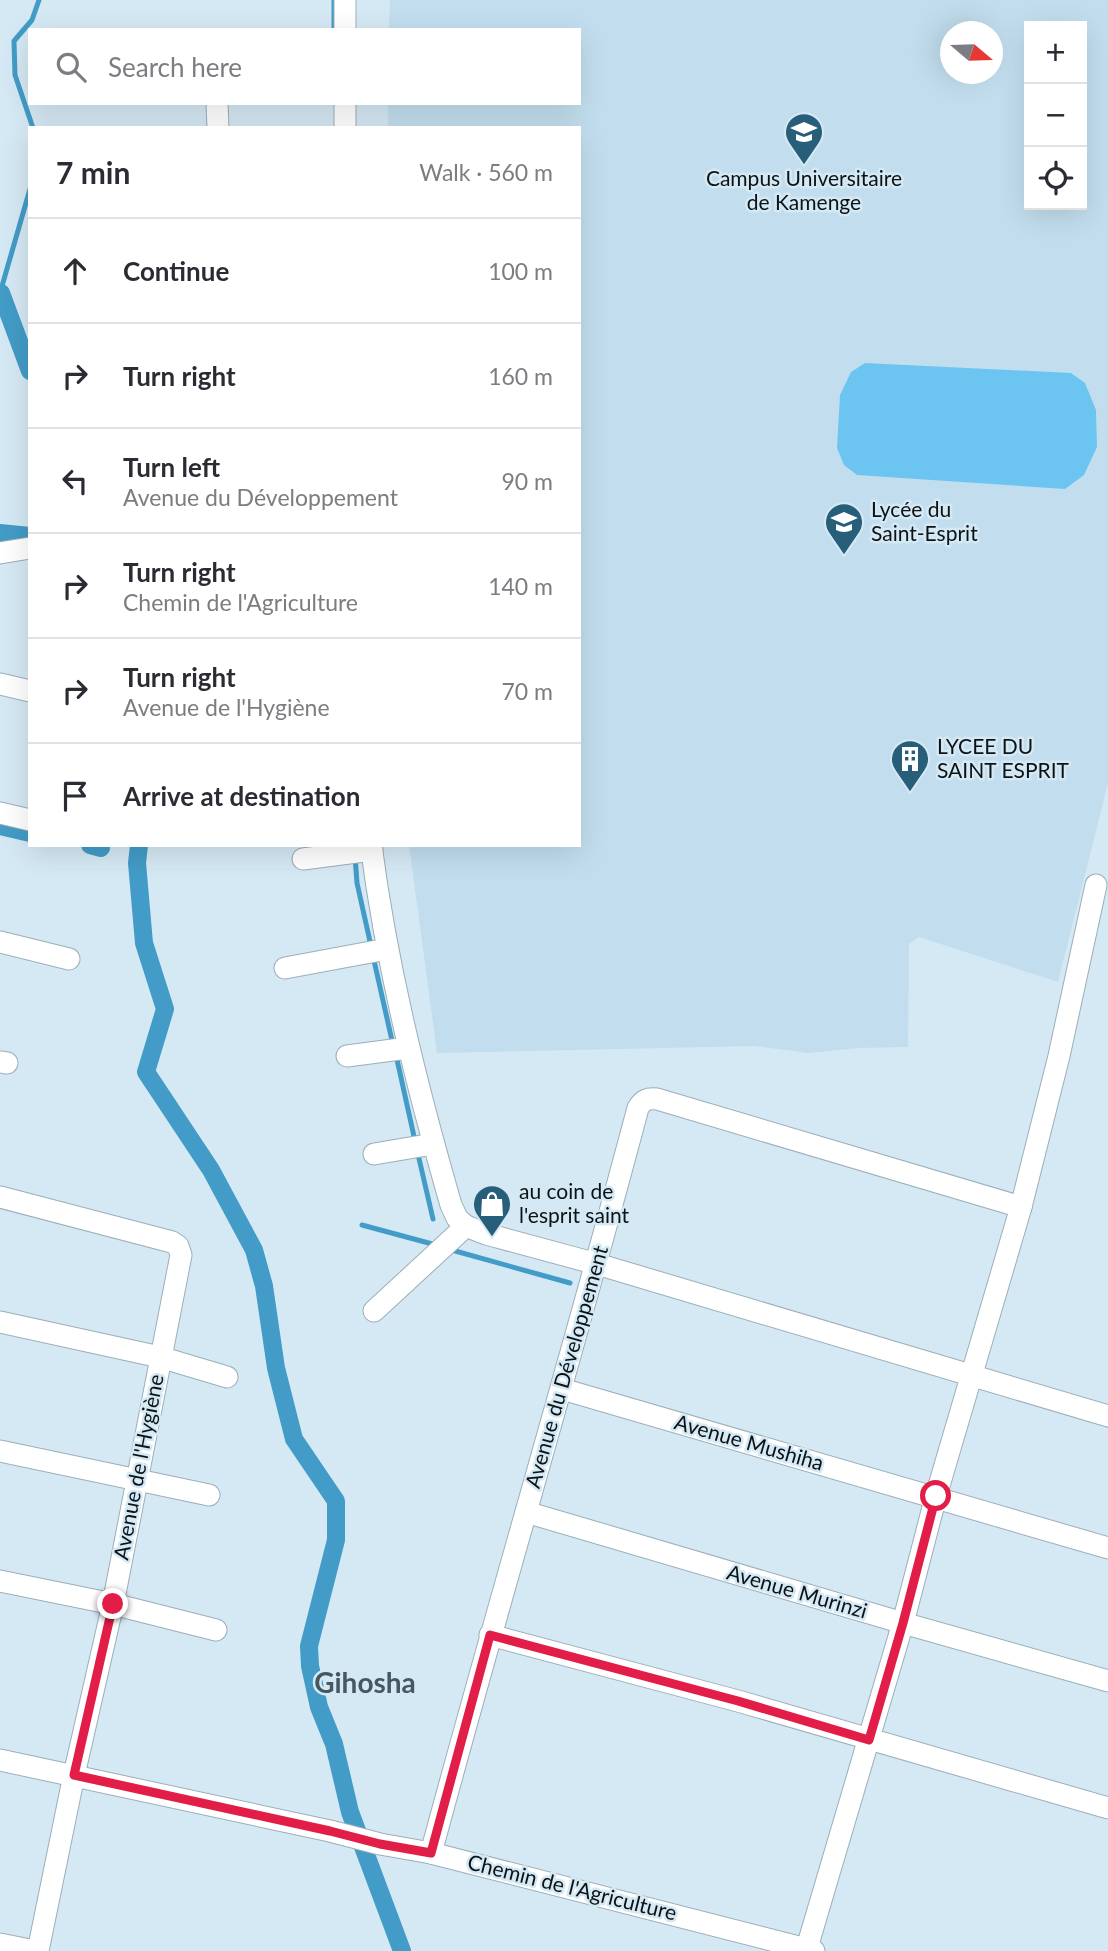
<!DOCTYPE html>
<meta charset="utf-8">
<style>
:root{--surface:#fff;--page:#f7f7f7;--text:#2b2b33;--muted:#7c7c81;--line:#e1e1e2}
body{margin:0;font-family:Lato,sans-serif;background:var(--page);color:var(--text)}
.controls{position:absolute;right:21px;top:21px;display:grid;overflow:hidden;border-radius:0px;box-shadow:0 7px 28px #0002}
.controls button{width:63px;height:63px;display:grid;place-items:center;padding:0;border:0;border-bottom:2px solid var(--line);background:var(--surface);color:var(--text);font:35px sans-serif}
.compass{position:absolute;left:940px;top:21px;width:63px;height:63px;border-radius:50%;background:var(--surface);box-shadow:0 7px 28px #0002;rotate:109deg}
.stop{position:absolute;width:21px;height:21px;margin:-16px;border:5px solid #e11d48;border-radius:50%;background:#fff}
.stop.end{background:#e11d48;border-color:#fff;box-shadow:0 2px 7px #0008}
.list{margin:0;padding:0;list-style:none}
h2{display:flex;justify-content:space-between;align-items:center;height:91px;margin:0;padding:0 28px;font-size:30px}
h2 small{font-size:23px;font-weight:400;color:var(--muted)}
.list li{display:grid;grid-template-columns:46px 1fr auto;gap:21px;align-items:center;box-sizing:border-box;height:105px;padding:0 28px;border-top:2px solid var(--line)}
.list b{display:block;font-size:26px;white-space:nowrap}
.list p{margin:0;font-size:23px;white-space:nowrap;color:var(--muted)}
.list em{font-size:23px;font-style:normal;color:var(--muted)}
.icon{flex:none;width:38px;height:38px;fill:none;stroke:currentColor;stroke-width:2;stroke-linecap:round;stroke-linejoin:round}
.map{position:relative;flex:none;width:1108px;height:1951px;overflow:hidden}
.search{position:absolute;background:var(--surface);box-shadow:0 7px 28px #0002;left:28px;top:28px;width:553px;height:77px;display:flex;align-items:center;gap:18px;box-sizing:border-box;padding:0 24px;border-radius:0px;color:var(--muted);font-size:26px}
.panel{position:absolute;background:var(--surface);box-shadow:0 7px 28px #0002;left:28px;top:126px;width:553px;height:721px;border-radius:0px}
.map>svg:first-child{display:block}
.built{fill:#c2deee;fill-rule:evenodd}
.green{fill:#6cc4f0}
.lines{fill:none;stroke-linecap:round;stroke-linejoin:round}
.stream{stroke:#429cc7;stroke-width:5}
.canal{stroke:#429cc7;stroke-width:18}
.minor-casing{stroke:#9baeb9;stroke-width:23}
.minor{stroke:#fff;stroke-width:21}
.route{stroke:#e11d48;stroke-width:9}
.labels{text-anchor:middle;stroke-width:5;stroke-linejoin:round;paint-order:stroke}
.poi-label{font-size:21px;fill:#0c1317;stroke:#d5e9f4;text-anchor:start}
.street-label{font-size:21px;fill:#0c1317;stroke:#d5e9f4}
.district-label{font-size:28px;font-weight:bold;fill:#465761;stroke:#d5e9f4}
</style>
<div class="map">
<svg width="1108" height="1951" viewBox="0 0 1108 1951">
<rect width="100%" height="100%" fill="#d5e9f4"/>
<path class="built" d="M390 0H1108V783L1058 982 919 937 909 944 908 1047 859 1048 808 1053 754 1046 437 1053 409 845H579V128H388V103H579V30H389ZM1029 26H1082V205H1029ZM950 32H992V74H950Z"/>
<path class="green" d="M865 363 1071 373 1085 383 1096 410 1097 447 1084 475 1065 489 857 475 844 465 837 448 840 395 851 372Z"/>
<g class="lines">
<g class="stream">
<path d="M334 30V0"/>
<path d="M33 128 15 75 14 41 32 20 39 0"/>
<path d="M0 293 30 189"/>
<path d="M355 856 357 883 371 946"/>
<path d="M373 956 393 1045"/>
<path d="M396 1055 415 1141"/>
<path d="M417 1150 433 1219"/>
<path d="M362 1225 436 1245"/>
<path d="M448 1249 570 1283"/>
</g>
<g class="canal">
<path d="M1 293 30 371"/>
<path d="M0 533 30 536"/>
<path d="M0 826 30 833"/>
<path d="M90 845 101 848"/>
<path d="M139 845 137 863 144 943 165 1009 146 1072 211 1170 254 1250 264 1286 276 1368 294 1439 336 1501V1540L309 1646 310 1666 319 1707 334 1744 350 1812 402 1951"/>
</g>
<defs>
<g id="minor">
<path d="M345 30V0"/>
<path d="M217 103 218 128"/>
<path d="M345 128V103"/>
<path d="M0 553 30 548"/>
<path d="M0 684 30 691"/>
<path d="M0 813 30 820"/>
<path d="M371 845C387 968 417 1087 451 1205L457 1218 466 1226 486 1234 597 1264 1108 1416"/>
<path d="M303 859 372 850"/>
<path d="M0 942 69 959"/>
<path d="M285 968 387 949"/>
<path d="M347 1056 408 1048"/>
<path d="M0 1062 7 1063"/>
<path d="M374 1154 433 1144"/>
<path d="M0 1197 172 1242 178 1246 181 1255 113 1604 74 1775 38 1951"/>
<path d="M374 1311 466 1226"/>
<path d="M0 1322 160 1357 227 1377"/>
<path d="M562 1389 1108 1548"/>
<path d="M0 1451 209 1495"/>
<path d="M526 1512 903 1623 1108 1681"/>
<path d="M0 1581 113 1604 216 1630"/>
<path d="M490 1635 738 1701 1108 1808"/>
<path d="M0 1760 330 1831 380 1844 431 1853 814 1951"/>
<path d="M431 1853C498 1604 572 1357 638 1108 643 1100 647 1098 657 1099L1021 1207"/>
<path d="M0 1944 35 1951"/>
<path d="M806 1951 903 1623 936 1496 1021 1207 1059 1056 1096 885"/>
</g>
</defs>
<use href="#minor" class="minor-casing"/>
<use href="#minor" class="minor"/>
</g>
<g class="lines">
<path class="route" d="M113 1604 74 1775 330 1831 380 1844 431 1853 490 1635 738 1701 869 1740 903 1623 936 1496"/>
</g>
<defs>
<symbol id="university-pin" viewBox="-11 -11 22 30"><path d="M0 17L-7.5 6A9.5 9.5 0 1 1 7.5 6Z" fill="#275e79" stroke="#d5e9f4"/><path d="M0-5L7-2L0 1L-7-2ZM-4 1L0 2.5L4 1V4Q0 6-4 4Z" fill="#fff"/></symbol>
<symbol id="school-pin" viewBox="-11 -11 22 30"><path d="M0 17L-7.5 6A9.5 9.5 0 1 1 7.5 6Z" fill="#275e79" stroke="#d5e9f4"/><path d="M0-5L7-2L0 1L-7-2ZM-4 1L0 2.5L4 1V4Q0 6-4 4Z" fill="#fff"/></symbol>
<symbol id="building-pin" viewBox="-11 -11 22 30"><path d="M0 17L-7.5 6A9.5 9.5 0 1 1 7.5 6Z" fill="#275e79" stroke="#d5e9f4"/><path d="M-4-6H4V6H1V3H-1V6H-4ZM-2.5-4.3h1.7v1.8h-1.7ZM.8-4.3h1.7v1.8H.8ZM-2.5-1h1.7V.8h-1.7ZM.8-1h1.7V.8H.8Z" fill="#fff"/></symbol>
<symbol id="shop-pin" viewBox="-11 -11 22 30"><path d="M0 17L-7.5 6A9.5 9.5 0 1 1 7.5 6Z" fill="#275e79" stroke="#d5e9f4"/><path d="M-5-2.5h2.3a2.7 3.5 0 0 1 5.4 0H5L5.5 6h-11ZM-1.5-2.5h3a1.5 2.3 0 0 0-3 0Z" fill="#fff"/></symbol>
</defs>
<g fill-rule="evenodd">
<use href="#university-pin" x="782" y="110" width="44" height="60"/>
<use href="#school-pin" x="822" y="500" width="44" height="60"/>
<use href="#building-pin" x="888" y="737" width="44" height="60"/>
<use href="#shop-pin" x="470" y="1182" width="44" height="60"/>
</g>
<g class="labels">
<g class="poi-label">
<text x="804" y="186" text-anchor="middle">Campus Universitaire<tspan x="804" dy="24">de Kamenge</tspan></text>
<text x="871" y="517">Lycée du<tspan x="871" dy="24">Saint-Esprit</tspan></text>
<text x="937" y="754">LYCEE DU<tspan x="937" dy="24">SAINT ESPRIT</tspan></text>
<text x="519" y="1199">au coin de<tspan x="519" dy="24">l'esprit saint</tspan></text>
</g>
<g class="street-label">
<text transform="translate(567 1367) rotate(-74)" y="7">Avenue du Développement</text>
<text transform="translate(749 1443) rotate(16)" y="7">Avenue Mushiha</text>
<text transform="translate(139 1467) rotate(-79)" y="7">Avenue de l'Hygiène</text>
<text transform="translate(797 1592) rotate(16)" y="7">Avenue Murinzi</text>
<text transform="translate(572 1888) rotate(14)" y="7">Chemin de l'Agriculture</text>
</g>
<g class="district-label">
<text x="365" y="1693">Gihosha</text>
</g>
</g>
</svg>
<div class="controls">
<button>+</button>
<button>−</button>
<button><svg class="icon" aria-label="locate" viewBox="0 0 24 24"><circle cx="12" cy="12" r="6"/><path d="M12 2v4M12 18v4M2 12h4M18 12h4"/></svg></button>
</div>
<svg class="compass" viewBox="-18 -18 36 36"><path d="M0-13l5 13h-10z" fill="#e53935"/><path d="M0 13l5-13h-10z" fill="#7c7c81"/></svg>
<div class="stop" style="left:936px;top:1496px"></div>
<div class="stop end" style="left:113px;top:1604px"></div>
<div class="search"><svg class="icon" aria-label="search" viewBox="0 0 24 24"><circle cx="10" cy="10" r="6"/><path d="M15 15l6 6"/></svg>Search here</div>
<section class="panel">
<h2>7 min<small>Walk · 560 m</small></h2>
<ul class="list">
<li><svg class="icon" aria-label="ahead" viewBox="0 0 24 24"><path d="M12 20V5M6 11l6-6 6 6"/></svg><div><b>Continue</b></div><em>100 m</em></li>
<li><svg class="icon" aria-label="right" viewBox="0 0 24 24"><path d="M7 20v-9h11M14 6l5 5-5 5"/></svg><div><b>Turn right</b></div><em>160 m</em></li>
<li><svg class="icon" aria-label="left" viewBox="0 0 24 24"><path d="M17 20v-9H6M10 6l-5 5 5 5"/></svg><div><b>Turn left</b><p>Avenue du Développement</p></div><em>90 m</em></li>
<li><svg class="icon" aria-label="right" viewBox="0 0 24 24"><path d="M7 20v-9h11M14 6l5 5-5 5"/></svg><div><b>Turn right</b><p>Chemin de l'Agriculture</p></div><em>140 m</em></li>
<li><svg class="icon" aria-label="right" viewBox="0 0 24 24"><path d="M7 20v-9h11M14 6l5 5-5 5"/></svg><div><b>Turn right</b><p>Avenue de l'Hygiène</p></div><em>70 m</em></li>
<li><svg class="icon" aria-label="arrive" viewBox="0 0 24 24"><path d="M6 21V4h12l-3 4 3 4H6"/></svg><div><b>Arrive at destination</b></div></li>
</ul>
</section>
</div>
